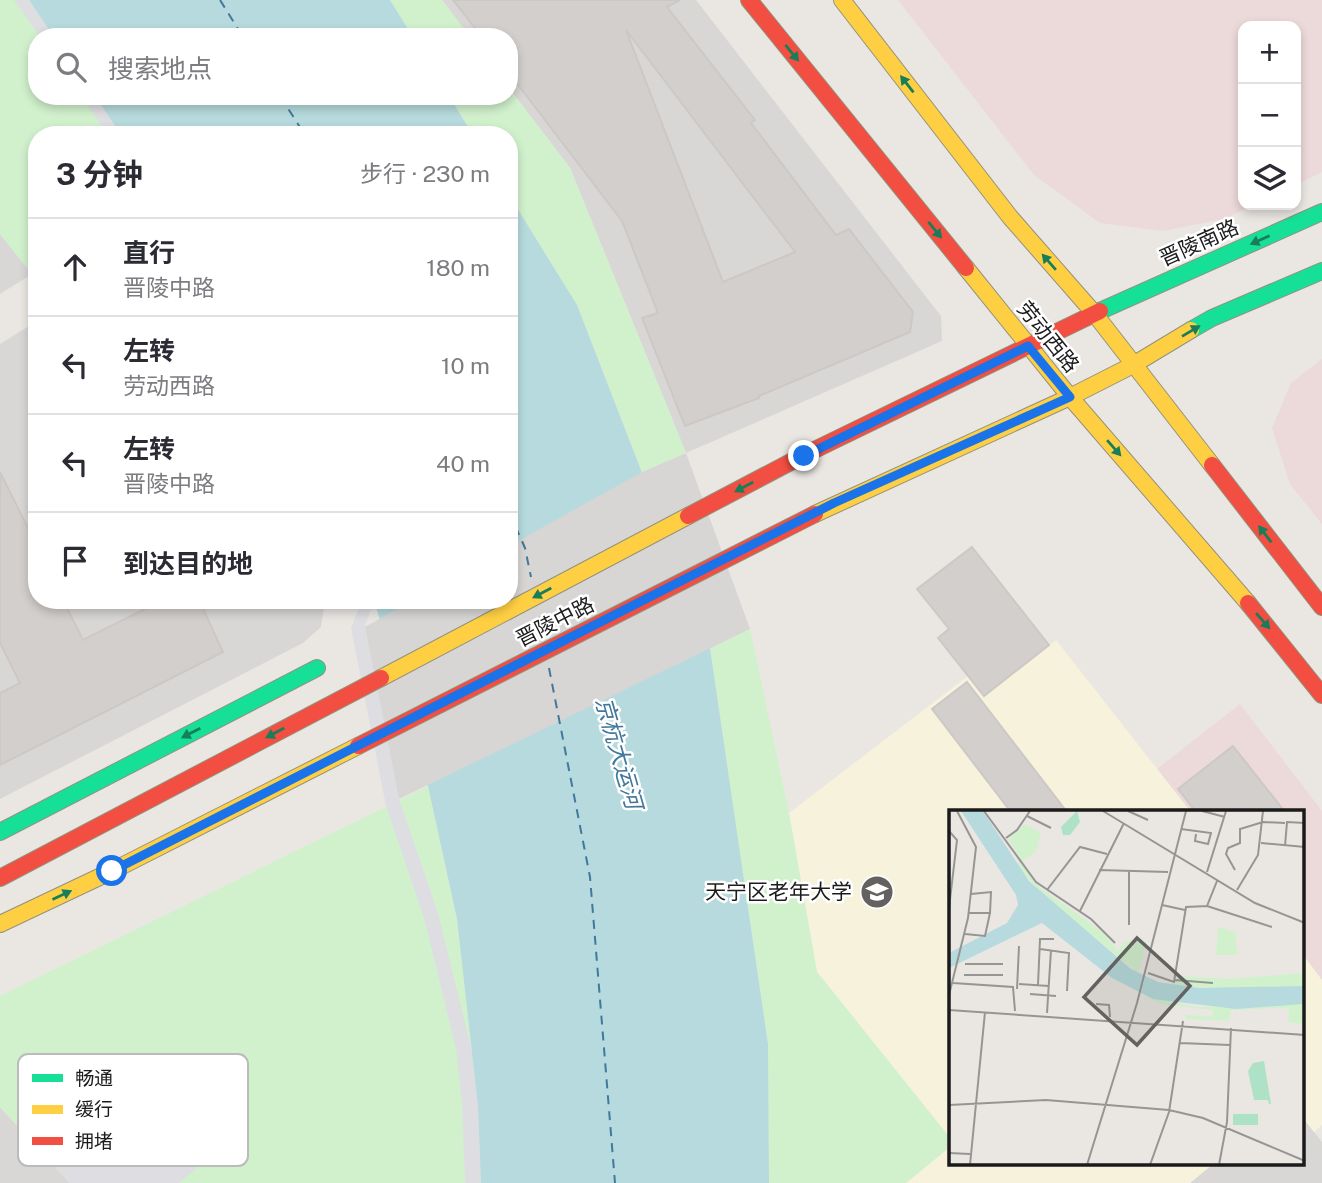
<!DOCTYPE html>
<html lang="zh">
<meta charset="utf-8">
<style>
:root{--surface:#fff;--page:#f7f7f7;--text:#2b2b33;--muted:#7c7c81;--line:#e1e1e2}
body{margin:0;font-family:"Public Sans","Noto Sans SC",sans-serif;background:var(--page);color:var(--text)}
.controls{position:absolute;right:21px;top:21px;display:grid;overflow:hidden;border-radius:14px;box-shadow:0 4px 10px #0003}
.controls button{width:63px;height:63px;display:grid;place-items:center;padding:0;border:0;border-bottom:2px solid var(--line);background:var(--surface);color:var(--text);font:35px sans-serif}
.stop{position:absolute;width:21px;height:21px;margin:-16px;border:5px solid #1a73e8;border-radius:50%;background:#fff}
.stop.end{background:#1a73e8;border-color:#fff;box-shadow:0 2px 7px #0008}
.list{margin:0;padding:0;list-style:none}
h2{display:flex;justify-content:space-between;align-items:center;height:91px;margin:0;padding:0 28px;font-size:30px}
h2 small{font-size:23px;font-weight:400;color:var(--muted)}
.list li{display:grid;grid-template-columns:46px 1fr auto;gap:21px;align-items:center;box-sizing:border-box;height:98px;padding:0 28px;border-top:2px solid var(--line)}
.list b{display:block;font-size:26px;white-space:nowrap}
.list p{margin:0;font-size:23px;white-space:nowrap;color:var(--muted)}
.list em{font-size:23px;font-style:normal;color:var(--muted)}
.icon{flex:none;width:38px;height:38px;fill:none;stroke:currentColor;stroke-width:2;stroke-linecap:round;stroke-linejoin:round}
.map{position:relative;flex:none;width:1322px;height:1183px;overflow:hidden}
.search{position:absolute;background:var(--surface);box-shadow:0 4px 10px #0003;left:28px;top:28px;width:490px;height:77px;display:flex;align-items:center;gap:18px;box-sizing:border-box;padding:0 24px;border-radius:28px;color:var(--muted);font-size:26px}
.panel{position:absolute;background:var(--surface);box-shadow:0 4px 10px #0003;left:28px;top:126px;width:490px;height:483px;border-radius:28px}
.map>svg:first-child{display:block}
.residential{fill:#d9d7d5}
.commercial{fill:#ecd9d9}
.education{fill:#f6f2dc}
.park{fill:#d1f1cd}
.plaza{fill:#dedee2}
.water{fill:#b6dadd}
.pier{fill:#d7d6d4}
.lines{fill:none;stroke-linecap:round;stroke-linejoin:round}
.ferry{stroke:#42789b;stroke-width:2;stroke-dasharray:9 7;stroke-linecap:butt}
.building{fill:#d2cfcc;stroke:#cdc8c5;stroke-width:2;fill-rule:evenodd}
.fast-casing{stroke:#93927c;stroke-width:18}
.slow-casing{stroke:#93927c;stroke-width:18}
.jam-casing{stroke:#93927c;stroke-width:18}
.fast{stroke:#16e098;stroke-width:16}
.slow{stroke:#ffcf43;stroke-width:16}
.jam{stroke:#f24e42;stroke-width:16}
.oneway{fill:#187e5a}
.route{stroke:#1a73e8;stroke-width:9}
.labels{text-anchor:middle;stroke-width:5;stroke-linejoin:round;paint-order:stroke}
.street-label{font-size:21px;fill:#1b1b1b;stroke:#fff}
.poi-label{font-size:21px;fill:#1b1b1b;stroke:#fff;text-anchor:end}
.water-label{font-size:23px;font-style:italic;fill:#42789b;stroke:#fff}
.inset-river{fill:none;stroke:#b6dadd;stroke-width:3.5}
.inset-road{fill:none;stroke:#979593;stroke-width:2}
.view{fill:#636261;fill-opacity:0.15;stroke:#636261;stroke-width:3.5}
.inset-edge{fill:none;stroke:#1b1b1b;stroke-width:3.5}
.key{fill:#fff;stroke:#bbb;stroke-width:2}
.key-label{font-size:19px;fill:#1b1b1b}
</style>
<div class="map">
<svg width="1322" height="1183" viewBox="0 0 1322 1183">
<rect width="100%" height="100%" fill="#eae7e3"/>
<g class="residential">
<path d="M442 0H696L941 316 942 341 686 453 570 168 509 88V37H470Z"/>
<path d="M0 234 32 274 0 294Z"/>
<path d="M37 321V600L325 601 321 627 303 643 0 799V344Z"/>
<path d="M0 1107 46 1157 70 1183H0Z"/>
<path d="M1303 1118 1322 1142V1183H1190L1213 1164H1303Z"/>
</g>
<g class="commercial">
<path d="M898 0H1322V172L1296 185V26H1243V205H1253L1224 219 1163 231 1100 223 1034 175Z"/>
<path d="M1322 359V524L1290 484 1272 428 1291 383Z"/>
<path d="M1240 704 1322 811V980L1303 955V812H1191L1157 769Z"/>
</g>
<g class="education">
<path d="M1056 640 1191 812H951V1139L817 972 789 813 968 676 984 696Z"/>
<path d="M1303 955 1322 980V1125L1314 1132 1303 1118Z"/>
<path d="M951 1146V1164H1213L1190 1183H906Z"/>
</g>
<g class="park">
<path d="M0 0H29L54 37H37V96H95L121 135H37V270L32 274 0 234Z"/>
<path d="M390 0H442L470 37H413Z"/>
<path d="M509 88 570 168 686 453 642 472 577 305 509 195V135H473L449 96H509Z"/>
<path d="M750 629 789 813 817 972 951 1139V1146L906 1183H769L768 1044 710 648Z"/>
<path d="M428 786 457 919 478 1106 481 1183H70L0 1107V996Z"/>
</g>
<g class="plaza">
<path d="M14 0H29L54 37H40Z"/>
<path d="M81 96H95L121 135H108Z"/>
<path d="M362 600H374L377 607 370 611 365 627 399 799 438 913 472 1051 478 1106 481 1183H465L462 1103 456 1049 424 918 386 806 351 628Z"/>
<path d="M101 1107 144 1152 172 1127 204 1162 179 1183H70L46 1157Z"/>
</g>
<g class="water">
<path d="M29 0H390L413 37H54Z"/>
<path d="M95 96H449L473 135H121Z"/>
<path d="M509 195 577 305 710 648 768 1044 769 1183H481L478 1106 457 919 428 786 374 600H509Z"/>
</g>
<path class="pier" d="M686 453 750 629 399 799 365 627 413 600H509V546L642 472Z"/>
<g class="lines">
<g class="ferry">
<path d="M220 0 243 37"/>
<path d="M280 96 305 135"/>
<path d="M509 512 525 548 531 577"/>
<path d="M539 617 542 632"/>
<path d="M549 668 590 877 615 1183"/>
</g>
</g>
<g class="building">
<path d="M453 0H680L667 7 755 120 751 123 836 235 849 229 913 312 910 332 759 396V398L685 426 642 318 658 313 622 221 509 73V37H482ZM626 30 795 252 723 282Z"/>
<path d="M0 472 37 546V600H63L83 640 163 600H199L223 652 0 765V693L20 683 0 643Z"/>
<path d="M972 547 1049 645 984 696 938 638 949 629 917 589Z"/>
<path d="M967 682 1067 812H1011L932 709Z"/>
<path d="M1233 746 1285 812H1196L1178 789Z"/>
</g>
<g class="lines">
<defs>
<g id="fast">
<path d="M1100 311 1322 212"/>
<path d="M1191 330 1212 318 1322 271"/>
<path d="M0 832 317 668"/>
</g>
<g id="slow">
<path d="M842 0 1010 217 1094 313 1212 465"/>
<path d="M966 268 1070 397 1248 603"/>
<path d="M815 514 1070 397 1133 365 1191 330"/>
<path d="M381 678 688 516"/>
<path d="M0 924 112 871 358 746"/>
</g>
<g id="jam">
<path d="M749 0 966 268"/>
<path d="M1212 465 1322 607"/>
<path d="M688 516 804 455 1100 311"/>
<path d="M1248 603 1322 695"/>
<path d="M358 746 815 514"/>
<path d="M0 878 381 678"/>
</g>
</defs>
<use href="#fast" class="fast-casing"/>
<use href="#slow" class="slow-casing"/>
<use href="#jam" class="jam-casing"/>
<use href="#fast" class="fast"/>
<use href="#slow" class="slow"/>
<use href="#jam" class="jam"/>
</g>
<defs><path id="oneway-solid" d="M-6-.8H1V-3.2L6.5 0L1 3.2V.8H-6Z" transform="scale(1.75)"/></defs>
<g class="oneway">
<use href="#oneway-solid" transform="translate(792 53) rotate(51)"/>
<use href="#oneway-solid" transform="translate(907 84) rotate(-128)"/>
<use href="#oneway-solid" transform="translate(935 230) rotate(51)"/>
<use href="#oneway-solid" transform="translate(1260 240) rotate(156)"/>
<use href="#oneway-solid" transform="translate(1049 262) rotate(-131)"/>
<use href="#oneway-solid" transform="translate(1191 331) rotate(-31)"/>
<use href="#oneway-solid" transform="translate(1114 448) rotate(49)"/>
<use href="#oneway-solid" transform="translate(744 487) rotate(152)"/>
<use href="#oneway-solid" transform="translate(1265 534) rotate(-128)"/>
<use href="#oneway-solid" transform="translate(542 593) rotate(152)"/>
<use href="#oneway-solid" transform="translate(1263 621) rotate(49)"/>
<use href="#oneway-solid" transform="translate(191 733) rotate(153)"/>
<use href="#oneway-solid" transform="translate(275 733) rotate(152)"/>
<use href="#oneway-solid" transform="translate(62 895) rotate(-25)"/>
</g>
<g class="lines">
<path class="route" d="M112 871 834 503 1070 397 1028 346 804 456"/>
</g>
<defs>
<symbol id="school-disc" viewBox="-11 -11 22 22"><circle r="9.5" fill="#636261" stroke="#fff"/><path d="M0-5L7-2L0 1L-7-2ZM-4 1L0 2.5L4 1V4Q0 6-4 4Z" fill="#fff"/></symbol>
</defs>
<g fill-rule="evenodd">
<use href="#school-disc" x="858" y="873" width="38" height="38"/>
</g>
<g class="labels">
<g class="street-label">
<text transform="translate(1199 243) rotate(-24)" y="7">晋陵南路</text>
<text transform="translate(1048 337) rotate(51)" y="7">劳动西路</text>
<text transform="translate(555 622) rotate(-27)" y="7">晋陵中路</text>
</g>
<g class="poi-label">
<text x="852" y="899">天宁区老年大学</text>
</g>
<g class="water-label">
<text transform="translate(619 753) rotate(74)" y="8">京杭大运河</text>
</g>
</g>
<g transform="translate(949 810)">
<rect width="355" height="355" fill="#eae7e3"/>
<path d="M76 14 92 23 87 42 73 51 59 29ZM69 51 93 79 155 123 169 141 175 131H198L189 163 97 87 69 58ZM269 117 287 122 288 145H267ZM355 163V176L283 180 226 175 228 166 280 169ZM194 185 247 197 355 194V214L339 212 340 199 329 198 282 200 280 211 237 209V205L263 206 264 200 211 194Z" fill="#d1f1cd"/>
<path d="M128 1 131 12 121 25H114L112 17ZM315 251 322 294H320L319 290H305L299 261 304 253ZM284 304H309V315H284Z" fill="#aee2c6"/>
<path d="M12 1H34L80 71 182 159 209 172 251 178 355 176V194L287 199 204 189 163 168 93 113 0 158V143L58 113 69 95 67 85Z" fill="#b6dadd"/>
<path class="inset-river" d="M24 1 73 77 189 173M197 177 248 188 356 185"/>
<path class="inset-road" d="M35 1 87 72 142 109 166 133M154 1 306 93 356 113M179 1 199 10M253 1 276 7M78 6 102 18M232 19 262 23 259 34 246 31 247 24M0 21 8 30 0 98M57 28 68 20 81 1M312 33 356 37M336 36 338 12 356 13M150 60 219 62M286 60 277 44 279 38 291 33V19L314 12 336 13M180 62V115M258 62 277 1M98 80 131 37 158 44M288 80 309 45 314 1M213 95 236 100M258 96 323 117M131 101 175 13M20 103H41L42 82 22 84M16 124 36 126 41 103M91 139 120 143 118 181M16 154H54M199 163 225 172 237 97 258 96 268 71M15 165H54M226 170 264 173M4 173 64 177 66 201M70 174 100 176M89 175 91 129H105M68 179 70 136M81 184 107 186M0 185 19 108 27 37 8 1M147 194 160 195 161 207M0 200 356 225M98 203 102 140M231 233 281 235M0 295 97 290 220 300 254 308 356 351M0 343 21 344M21 355 36 202M138 355 188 193 237 1M201 355 220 302 234 211M270 355 278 312 282 218"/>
<path class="view" d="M188 128 241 176 188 235 135 187Z"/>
<rect width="355" height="355" class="inset-edge"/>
</g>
<rect x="18" y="1054" width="230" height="112" rx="10" class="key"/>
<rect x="32" y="1074" width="31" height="8" fill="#16e098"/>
<rect x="32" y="1105" width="31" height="9" fill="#ffcf43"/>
<rect x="32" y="1137" width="31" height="8" fill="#f24e42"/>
<g class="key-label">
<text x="75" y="1085">畅通</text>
<text x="75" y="1116">缓行</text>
<text x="75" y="1148">拥堵</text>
</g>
</svg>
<div class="controls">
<button>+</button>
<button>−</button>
<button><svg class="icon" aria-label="layers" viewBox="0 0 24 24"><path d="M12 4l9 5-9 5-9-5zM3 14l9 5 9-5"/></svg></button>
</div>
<div class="stop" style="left:112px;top:871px"></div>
<div class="stop end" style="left:804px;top:456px"></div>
<div class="search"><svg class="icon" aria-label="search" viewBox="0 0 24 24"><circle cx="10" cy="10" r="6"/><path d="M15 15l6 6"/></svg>搜索地点</div>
<section class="panel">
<h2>3 分钟<small>步行 · 230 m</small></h2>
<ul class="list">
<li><svg class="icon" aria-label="ahead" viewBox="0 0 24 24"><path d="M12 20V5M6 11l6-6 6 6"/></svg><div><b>直行</b><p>晋陵中路</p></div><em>180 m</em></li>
<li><svg class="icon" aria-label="left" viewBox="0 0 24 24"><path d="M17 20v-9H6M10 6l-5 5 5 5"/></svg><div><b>左转</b><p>劳动西路</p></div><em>10 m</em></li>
<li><svg class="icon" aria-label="left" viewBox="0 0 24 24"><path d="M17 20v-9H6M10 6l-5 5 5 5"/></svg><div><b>左转</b><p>晋陵中路</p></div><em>40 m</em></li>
<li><svg class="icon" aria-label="arrive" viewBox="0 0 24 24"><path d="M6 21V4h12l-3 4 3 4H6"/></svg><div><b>到达目的地</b></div></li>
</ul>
</section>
</div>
